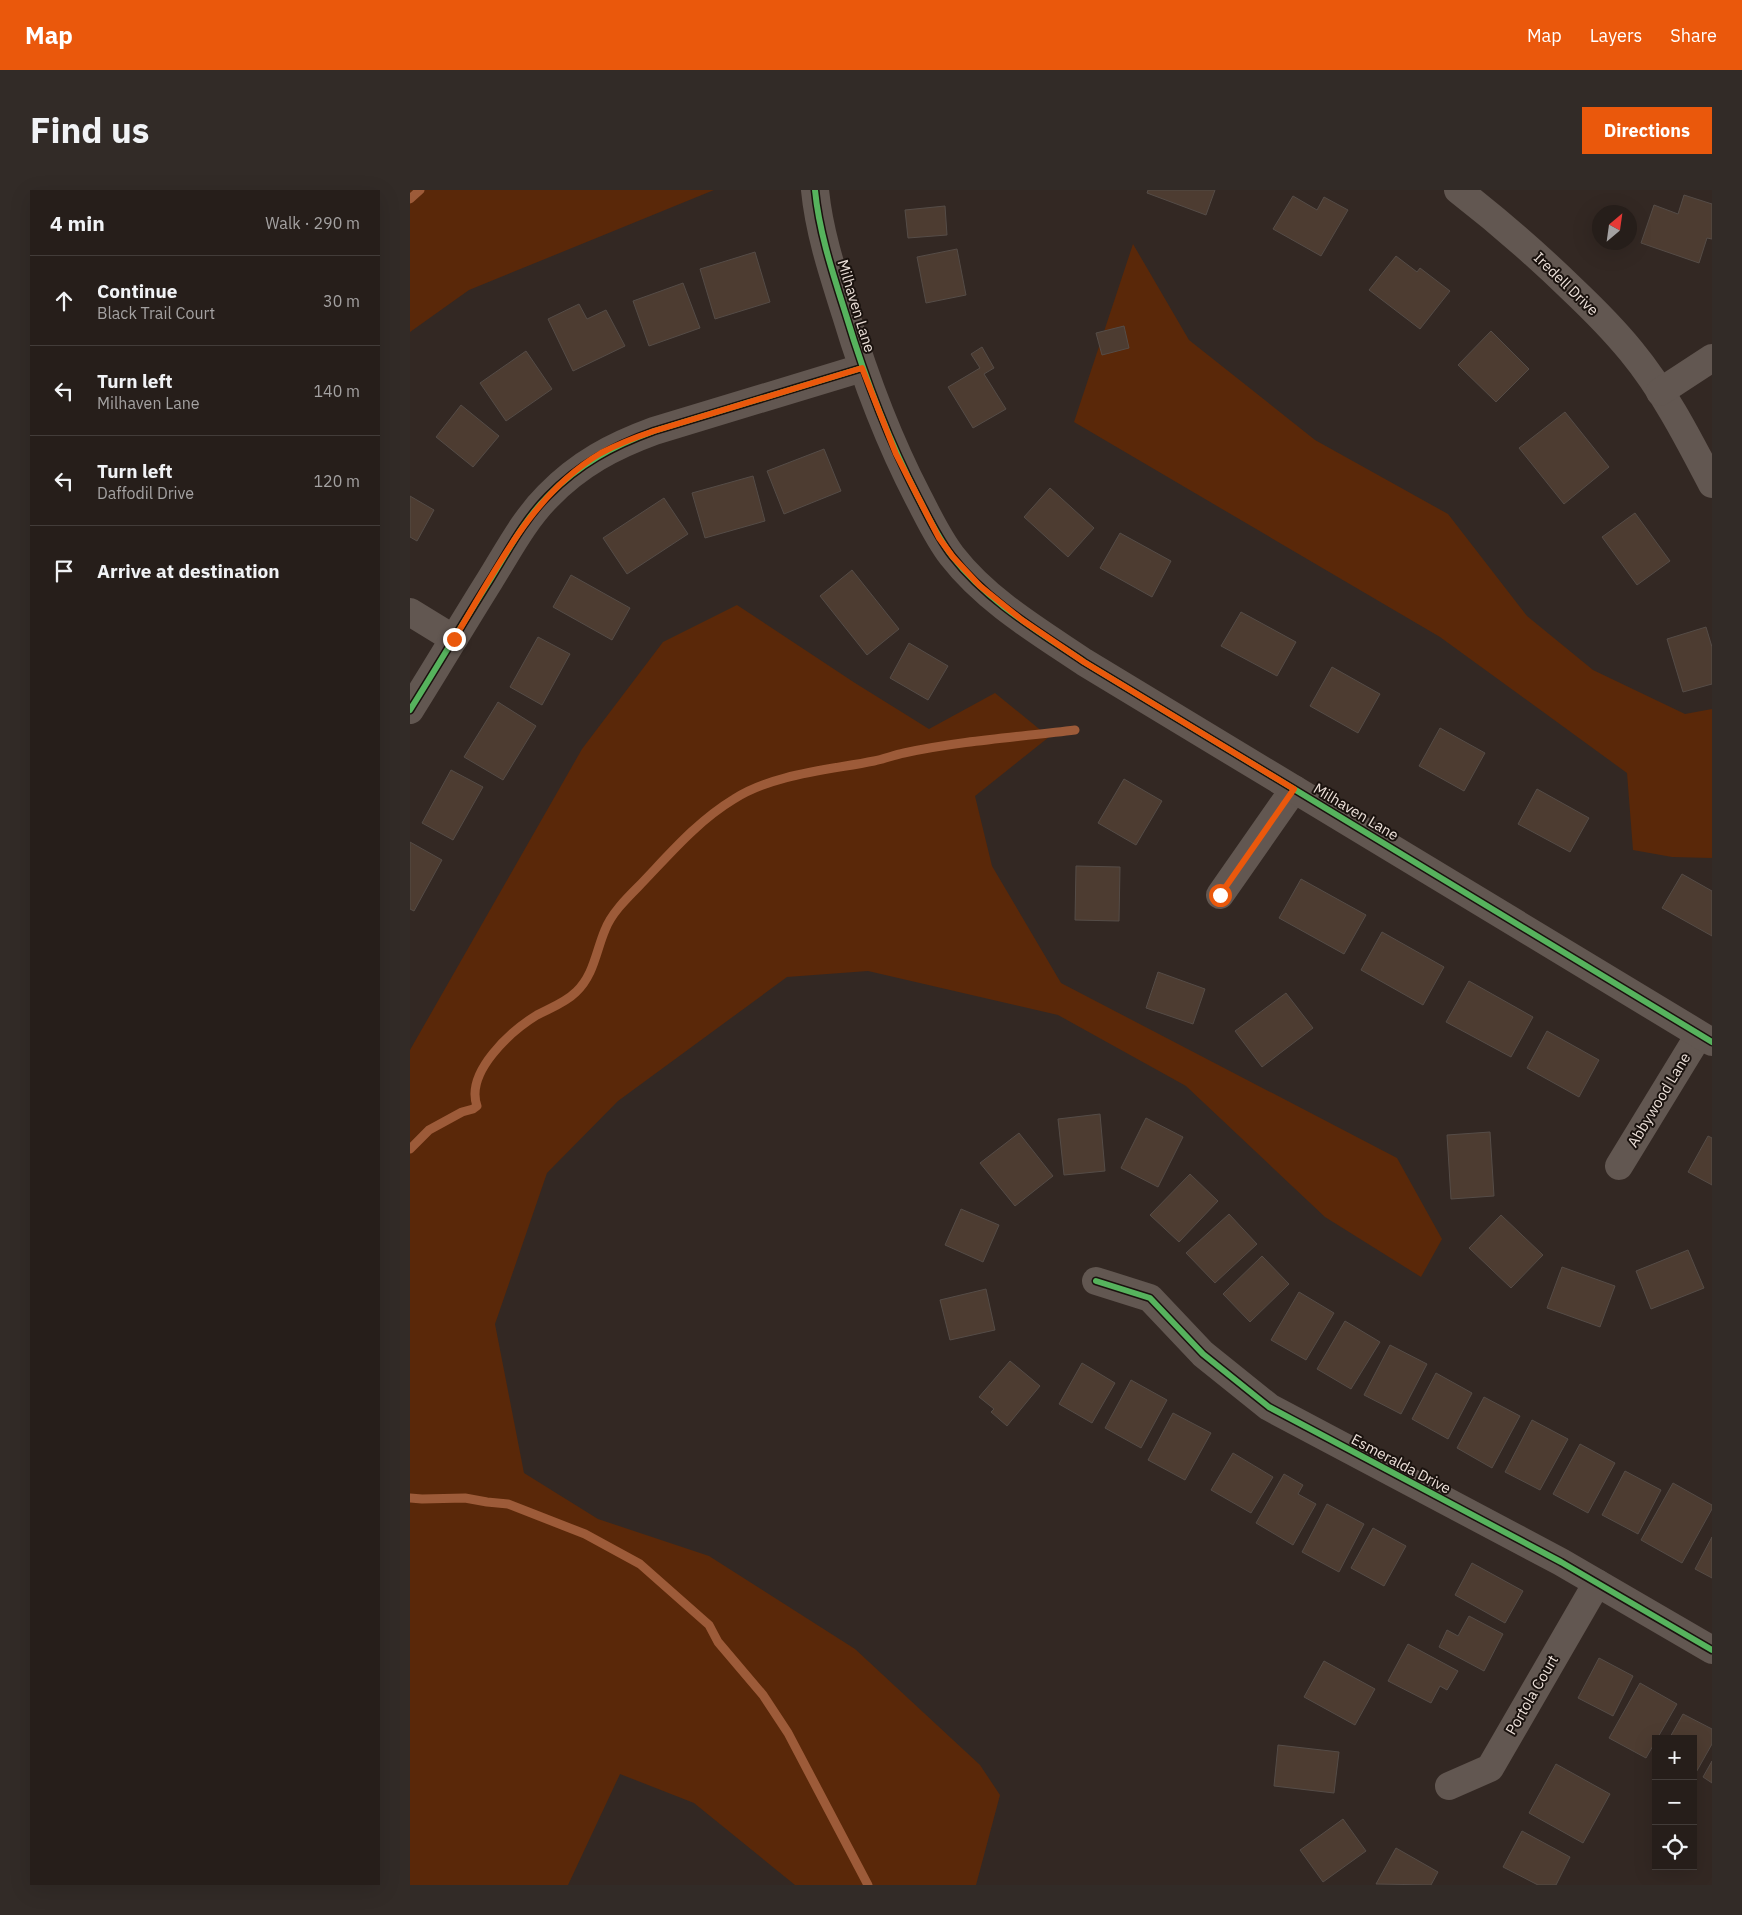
<!DOCTYPE html>
<meta charset="utf-8">
<style>
:root{--surface:#261e1a;--page:#322b27;--text:#f1f3f6;--muted:#a4a2a2;--line:#423c39;--accent:#ea580c}
body{margin:0;font-family:"IBM Plex Sans",sans-serif;background:var(--page);color:var(--text)}
.controls{position:absolute;right:15px;bottom:15px;display:grid;overflow:hidden;border-radius:0px;box-shadow:0 5px 20px #0002}
.controls button{width:45px;height:45px;display:grid;place-items:center;padding:0;border:0;border-bottom:1px solid var(--line);background:var(--surface);color:var(--text);font:25px sans-serif}
.compass{position:absolute;left:1182px;top:15px;width:45px;height:45px;border-radius:50%;background:var(--surface);box-shadow:0 5px 20px #0002;rotate:29deg}
.stop{position:absolute;width:15px;height:15px;margin:-11px;border:4px solid #ea580c;border-radius:50%;background:#fff}
.stop.end{background:#ea580c;border-color:#fff;box-shadow:0 1px 5px #0008}
.list{margin:0;padding:0;list-style:none}
h2{display:flex;justify-content:space-between;align-items:center;height:65px;margin:0;padding:0 20px;font-size:21px}
h2 small{font-size:16px;font-weight:400;color:var(--muted)}
.list li{display:grid;grid-template-columns:32px 1fr auto;gap:15px;align-items:center;box-sizing:border-box;height:90px;padding:0 20px;border-top:1px solid var(--line)}
.list b{display:block;font-size:19px;white-space:nowrap}
.list p{margin:0;font-size:16px;white-space:nowrap;color:var(--muted)}
.list em{font-size:16px;font-style:normal;color:var(--muted)}
.icon{flex:none;width:28px;height:28px;fill:none;stroke:currentColor;stroke-width:2;stroke-linecap:round;stroke-linejoin:round}
.map{position:relative;flex:none;width:1302px;height:1695px;overflow:hidden;border-radius:0px}
header{display:flex;align-items:center;gap:30px;box-sizing:border-box;height:70px;padding:0 25px;background:var(--accent);color:#fff}
header strong{font-size:24px}
nav{display:flex;gap:28px;margin-inline-start:auto;font-size:18px}
.intro{display:flex;align-items:center;justify-content:space-between;box-sizing:border-box;height:120px;padding:0 30px}
h1{margin:0;font-size:35px}
.button{padding:12px 22px;border-radius:0px;background:var(--accent);color:#fff;font-size:18px;font-weight:700}
main{display:flex;gap:30px;padding:0 30px}
aside{flex:1;background:var(--surface);border-radius:0px;box-shadow:0 5px 20px #0002}
.map>svg:first-child{display:block}
.green{fill:#5a2809}
.lines{fill:none;stroke-linecap:round;stroke-linejoin:round}
.stream{stroke:#9d5b39;stroke-width:9}
.building{fill:#4d3c31;stroke:#554c47}
.minor{stroke:#625751;stroke-width:28}
.tertiary{stroke:#625751;stroke-width:28}
.cycleway-casing{stroke:#1a120e;stroke-width:9}
.cycleway{stroke:#56b35d;stroke-width:6}
.route{stroke:#ea580c;stroke-width:6}
.labels{text-anchor:middle;stroke-width:4;stroke-linejoin:round;paint-order:stroke}
.street-label{font-size:15px;fill:#ede1da;stroke:#1a120e}
</style>
<header>
<strong>Map</strong>
<nav><a>Map</a><a>Layers</a><a>Share</a></nav>
</header>
<div class="intro"><h1>Find us</h1><a class="button">Directions</a></div>
<main>
<aside>
<h2>4 min<small>Walk · 290 m</small></h2>
<ul class="list">
<li><svg class="icon" aria-label="ahead" viewBox="0 0 24 24"><path d="M12 20V5M6 11l6-6 6 6"/></svg><div><b>Continue</b><p>Black Trail Court</p></div><em>30 m</em></li>
<li><svg class="icon" aria-label="left" viewBox="0 0 24 24"><path d="M17 20v-9H6M10 6l-5 5 5 5"/></svg><div><b>Turn left</b><p>Milhaven Lane</p></div><em>140 m</em></li>
<li><svg class="icon" aria-label="left" viewBox="0 0 24 24"><path d="M17 20v-9H6M10 6l-5 5 5 5"/></svg><div><b>Turn left</b><p>Daffodil Drive</p></div><em>120 m</em></li>
<li><svg class="icon" aria-label="arrive" viewBox="0 0 24 24"><path d="M6 21V4h12l-3 4 3 4H6"/></svg><div><b>Arrive at destination</b></div></li>
</ul>
</aside>
<div class="map">
<svg width="1302" height="1695" viewBox="0 0 1302 1695">
<rect width="100%" height="100%" fill="#332823"/>
<g class="green">
<path d="M0 0H304L59 100 0 142Z"/>
<path d="M723 54 779 150 905 250 1038 324 1117 426 1183 480 1275 524 1302 519V668L1262 667 1223 660 1217 583 1030 447 664 232Z"/>
<path d="M327 415 445 493 519 539 585 503 639 547 565 606 582 676 651 793 987 968 1032 1049 1011 1087 915 1027 776 896 648 825 458 781 377 787 208 911 137 983 85 1134 114 1283 188 1329 299 1366 445 1459 570 1575 590 1605 566 1695H385L284 1613 210 1584 158 1695H0V860L172 559 253 452Z"/>
</g>
<g class="lines">
<g class="stream">
<path d="M0 9 10 0"/>
<path d="M0 959 19 940 52 922 63 919 67 916C55 882 101 841 127 825 140 818 155 813 166 802 184 785 186 761 195 740 201 724 216 709 228 697 258 666 286 632 324 609 363 584 419 580 464 571 474 569 484 565 494 563 550 551 608 547 665 540"/>
<path d="M0 1308 12 1309 55 1308 77 1312 98 1314 175 1344 230 1374 299 1435 308 1452 353 1505 378 1543 458 1695"/>
</g>
</g>
<g class="building">
<path d="M738 0H805L796 25 737 3Z"/>
<path d="M1274 5 1302 14V49L1297 48 1289 73 1231 53 1244 15 1268 24Z"/>
<path d="M883 6 907 20 914 7 938 20 911 66 863 39Z"/>
<path d="M535 16 537 45 498 48 495 20Z"/>
<path d="M547 59 556 105 516 113 507 67Z"/>
<path d="M345 62 360 112 305 129 290 79Z"/>
<path d="M986 66 1007 82 1010 78 1040 101 1010 139 959 100Z"/>
<path d="M273 93 290 138 239 156 223 111Z"/>
<path d="M169 114 177 129 196 120 215 156 163 181 138 129Z"/>
<path d="M714 136 719 158 692 165 686 143Z"/>
<path d="M1081 141 1119 179 1086 212 1048 175Z"/>
<path d="M572 157 584 178 574 184 596 219 563 238 538 197 570 178 561 164Z"/>
<path d="M116 161 142 199 96 231 70 193Z"/>
<path d="M51 215 89 246 63 277 26 247Z"/>
<path d="M1155 222 1199 277 1154 314 1109 258Z"/>
<path d="M414 259 431 301 374 324 357 281Z"/>
<path d="M343 286 355 331 295 348 282 303Z"/>
<path d="M640 298 684 338 658 367 614 327Z"/>
<path d="M0 306 24 320 7 351 0 347Z"/>
<path d="M254 308 278 344 217 384 193 348Z"/>
<path d="M1225 323 1260 371 1227 395 1192 347Z"/>
<path d="M710 343 761 371 742 407 690 378Z"/>
<path d="M442 380 489 439 457 465 410 406Z"/>
<path d="M161 385 220 418 202 450 143 417Z"/>
<path d="M831 422 886 452 867 486 811 456Z"/>
<path d="M1296 437 1302 457V494L1273 502 1257 449Z"/>
<path d="M128 447 160 464 132 515 100 497Z"/>
<path d="M499 453 538 476 518 510 480 488Z"/>
<path d="M922 477 970 504 948 543 900 516Z"/>
<path d="M88 512 126 536 93 590 54 567Z"/>
<path d="M1030 538 1075 563 1054 601 1009 576Z"/>
<path d="M41 580 73 597 43 650 12 633Z"/>
<path d="M714 589 752 611 726 655 688 633Z"/>
<path d="M1127 599 1179 628 1160 662 1108 634Z"/>
<path d="M0 652 32 670 4 721 0 719Z"/>
<path d="M666 676 710 677 709 731 665 730Z"/>
<path d="M1272 684 1302 701V746L1252 718Z"/>
<path d="M891 689 956 725 934 764 869 728Z"/>
<path d="M972 742 1034 777 1013 815 951 780Z"/>
<path d="M748 782 795 799 783 834 736 818Z"/>
<path d="M1059 791 1123 827 1101 867 1036 832Z"/>
<path d="M876 803 903 838 852 877 825 841Z"/>
<path d="M1137 841 1189 870 1169 907 1117 878Z"/>
<path d="M690 924 695 981 654 985 648 929Z"/>
<path d="M736 928 773 947 748 997 711 978Z"/>
<path d="M1080 942 1084 1006 1041 1009 1037 945Z"/>
<path d="M609 943 643 986 605 1016 570 973Z"/>
<path d="M1298 946 1302 948V995L1278 982Z"/>
<path d="M780 984 808 1011 769 1052 740 1025Z"/>
<path d="M551 1019 589 1035 573 1072 535 1055Z"/>
<path d="M819 1024 847 1054 805 1093 776 1063Z"/>
<path d="M1091 1025 1133 1065 1101 1098 1059 1058Z"/>
<path d="M1278 1060 1294 1098 1241 1119 1226 1081Z"/>
<path d="M852 1066 879 1094 840 1132 813 1104Z"/>
<path d="M1152 1077 1205 1096 1190 1137 1137 1118Z"/>
<path d="M576 1099 585 1140 540 1150 530 1110Z"/>
<path d="M889 1102 924 1123 896 1170 861 1150Z"/>
<path d="M935 1131 970 1152 941 1199 907 1179Z"/>
<path d="M980 1155 1017 1174 991 1224 954 1205Z"/>
<path d="M600 1171 630 1196 597 1236 581 1222 584 1219 569 1207Z"/>
<path d="M672 1173 705 1193 682 1233 649 1214Z"/>
<path d="M1026 1183 1062 1203 1038 1249 1002 1229Z"/>
<path d="M721 1190 757 1210 731 1258 695 1238Z"/>
<path d="M1074 1207 1110 1226 1082 1278 1047 1258Z"/>
<path d="M763 1223 801 1243 775 1290 738 1270Z"/>
<path d="M1122 1230 1158 1249 1130 1300 1095 1282Z"/>
<path d="M1170 1254 1205 1273 1178 1323 1143 1304Z"/>
<path d="M823 1263 863 1287 841 1323 801 1300Z"/>
<path d="M1215 1281 1251 1300 1228 1344 1192 1325Z"/>
<path d="M874 1284 893 1295 888 1304 906 1314 883 1355 846 1333Z"/>
<path d="M1263 1293 1302 1315V1319L1272 1373 1231 1350Z"/>
<path d="M917 1314 954 1334 929 1382 892 1362Z"/>
<path d="M963 1338 996 1356 974 1396 941 1378Z"/>
<path d="M1302 1347V1388L1285 1379Z"/>
<path d="M1062 1373 1113 1401 1095 1433 1045 1405Z"/>
<path d="M1059 1426 1093 1444 1074 1481 1029 1457 1037 1440 1048 1446Z"/>
<path d="M998 1454 1048 1481 1037 1500 1030 1496 1021 1513 978 1491Z"/>
<path d="M1189 1468 1223 1486 1203 1526 1168 1508Z"/>
<path d="M914 1471 965 1499 945 1535 894 1507Z"/>
<path d="M1230 1493 1267 1514 1236 1568 1199 1548Z"/>
<path d="M1273 1524 1302 1539V1554L1284 1586 1283 1549H1259Z"/>
<path d="M868 1555 929 1562 924 1603 864 1596Z"/>
<path d="M1302 1571V1593L1293 1587Z"/>
<path d="M1146 1574 1200 1604 1173 1653 1119 1623Z"/>
<path d="M933 1629 956 1661 913 1692 890 1660Z"/>
<path d="M1112 1641 1160 1667 1146 1695H1128L1093 1677Z"/>
<path d="M986 1658 1028 1682 1021 1695 966 1694Z"/>
</g>
<g class="lines">
<g class="minor">
<path d="M1048 0C1088 31 1126 64 1163 100 1183 119 1203 139 1221 161 1254 201 1278 248 1302 294"/>
<path d="M1250 202 1302 168"/>
<path d="M0 422 44 449"/>
<path d="M0 520C27 477 53 433 80 390 98 361 114 330 138 306 169 274 203 256 244 241L452 178"/>
<path d="M810 705 884 599"/>
<path d="M1209 976 1289 845"/>
<path d="M686 1091 740 1108 793 1164 859 1217 1151 1372 1302 1460"/>
<path d="M1039 1596 1080 1578 1187 1393"/>
</g>
<path class="tertiary" d="M405 0C409 42 423 84 436 125 455 188 478 249 508 307 519 328 528 348 542 366 577 411 628 441 674 472L1302 852"/>
<defs>
<g id="cycleway">
<path d="M405 0C409 42 423 84 436 125 455 188 478 249 508 307 519 328 528 348 542 366 577 411 628 441 674 472L1302 852"/>
<path d="M0 520C27 477 53 433 80 390 98 361 114 330 138 306 169 274 203 256 244 241L452 178"/>
<path d="M686 1091 740 1108 793 1164 859 1217 1151 1372 1302 1460"/>
</g>
</defs>
<use href="#cycleway" class="cycleway-casing"/>
<use href="#cycleway" class="cycleway"/>
</g>
<g class="lines">
<path class="route" d="M44 449C85 382 121 304 191 263 208 254 226 247 244 241L452 178 486 264 529 348 543 367 570 396 612 430 674 472 884 599 810 705"/>
</g>
<g class="labels">
<g class="street-label">
<text transform="translate(1156 94) rotate(44)" y="5">Iredell Drive</text>
<text transform="translate(446 116) rotate(73)" y="5">Milhaven Lane</text>
<text transform="translate(946 622) rotate(31)" y="5">Milhaven Lane</text>
<text transform="translate(1249 910) rotate(-59)" y="5">Abbywood Lane</text>
<text transform="translate(991 1274) rotate(28)" y="5">Esmeralda Drive</text>
<text transform="translate(1122 1505) rotate(-60)" y="5">Portola Court</text>
</g>
</g>
</svg>
<div class="controls">
<button>+</button>
<button>−</button>
<button><svg class="icon" aria-label="locate" viewBox="0 0 24 24"><circle cx="12" cy="12" r="6"/><path d="M12 2v4M12 18v4M2 12h4M18 12h4"/></svg></button>
</div>
<svg class="compass" viewBox="-18 -18 36 36"><path d="M0-13l5 13h-10z" fill="#e53935"/><path d="M0 13l5-13h-10z" fill="#a4a2a2"/></svg>
<div class="stop" style="left:810px;top:705px"></div>
<div class="stop end" style="left:44px;top:449px"></div>
</div>
</main>
